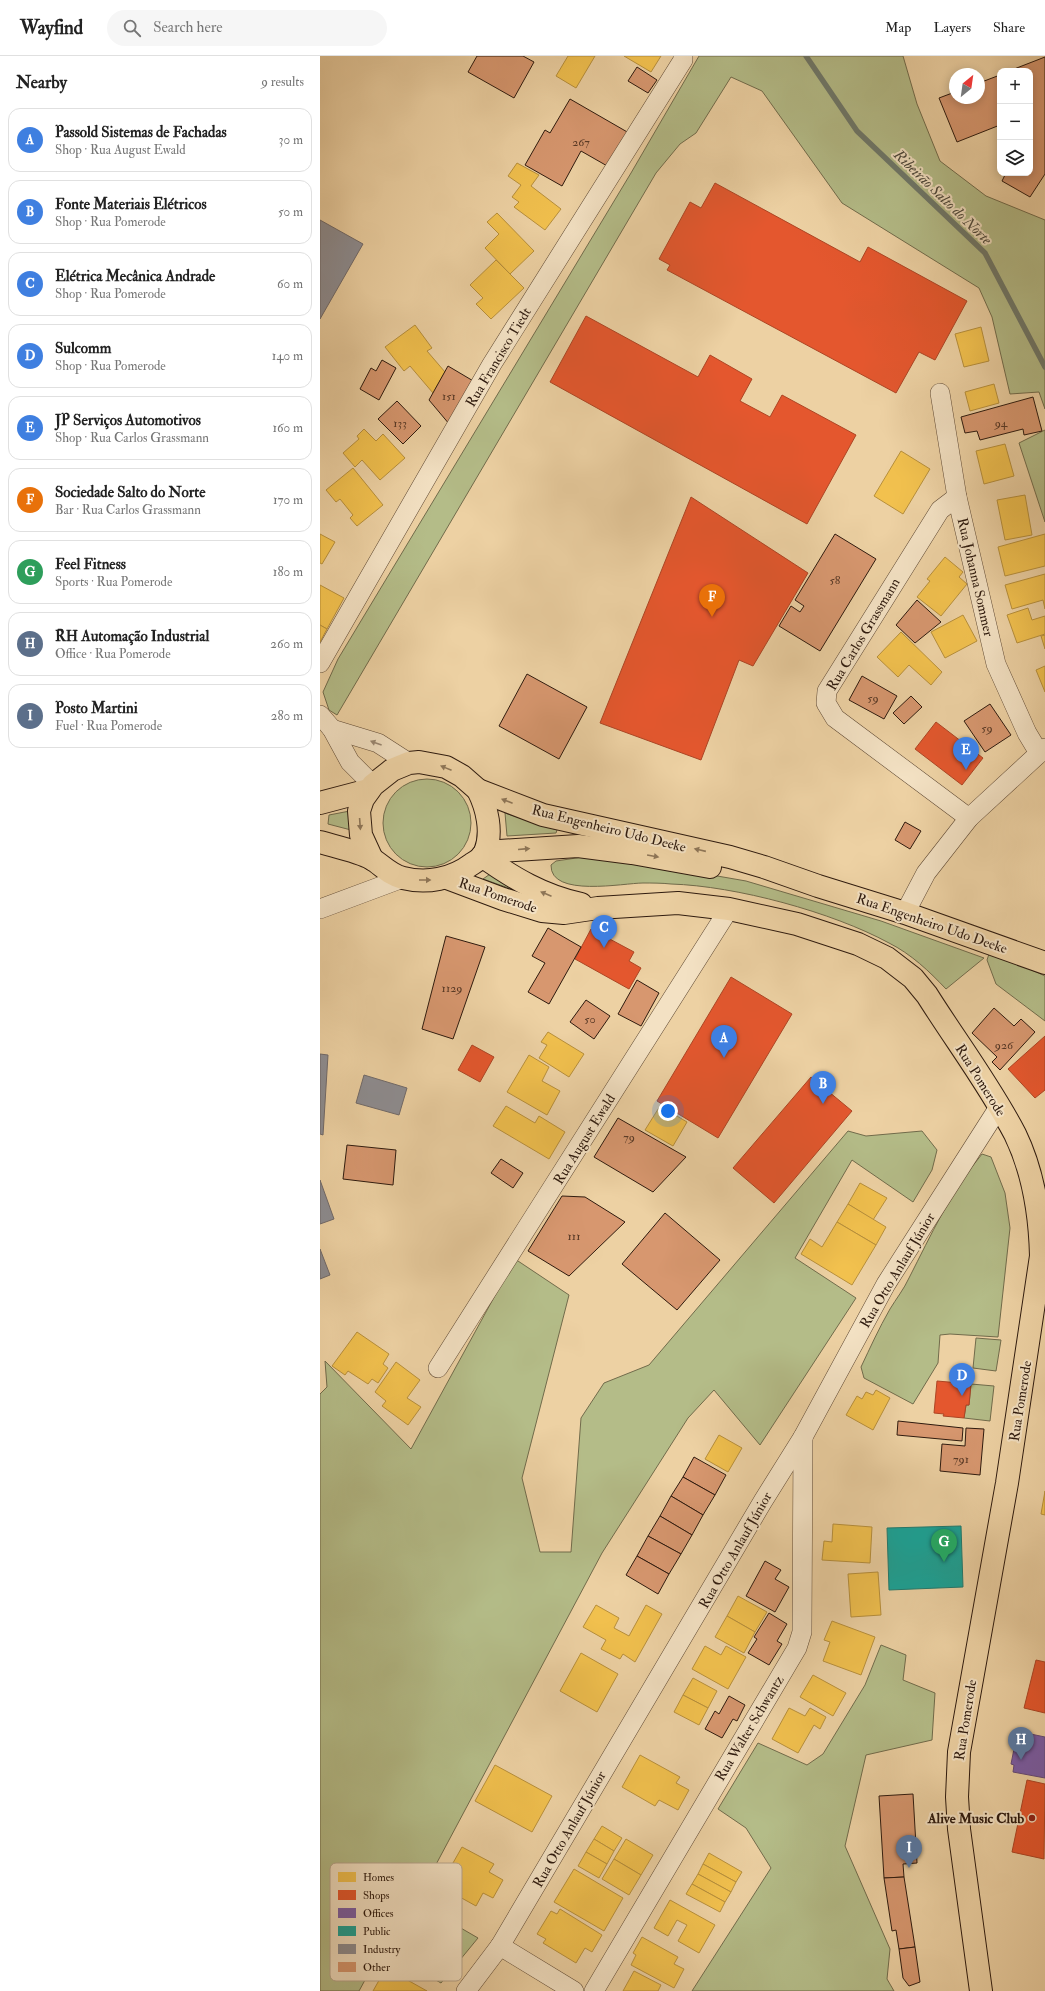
<!DOCTYPE html>
<meta charset="utf-8">
<style>
:root{--surface:#fff;--page:#f6f6f6;--text:#222;--muted:#767676;--line:#e0e0e0;--accent:#1a73e8}
body{margin:0;font-family:"IM FELL Double Pica",serif;background:var(--page);color:var(--text)}
.controls{position:absolute;right:12px;top:12px;display:grid;overflow:hidden;border-radius:8px;box-shadow:0 2px 10px #0003}
.controls button{width:36px;height:36px;display:grid;place-items:center;padding:0;border:0;border-bottom:1px solid var(--line);background:var(--surface);color:var(--text);font:20px sans-serif}
.compass{position:absolute;left:629px;top:12px;width:36px;height:36px;border-radius:50%;background:var(--surface);box-shadow:0 2px 10px #0003;rotate:29deg}
.you{position:absolute;left:348px;top:1055px;width:14px;height:14px;margin:-10px;border:3px solid #fff;border-radius:50%;background:#1a73e8;box-shadow:0 0 0 6px #1a73e833}
.badge{display:grid;place-items:center;width:26px;height:26px;border-radius:50%;background:var(--accent);color:#fff;font-size:13px;font-weight:700}
.pin{position:absolute;translate:-50% -33px;filter:drop-shadow(0 1px 2px #0008)}
.pin::after{content:'';position:absolute;top:21px;width:14px;height:12px;background:inherit;clip-path:polygon(0 0,100% 0,50% 100%)}
.list{margin:0;padding:0;list-style:none}
h2{display:flex;justify-content:space-between;align-items:center;height:52px;margin:0;padding:0 16px;font-size:17px}
h2 small{font-size:13px;font-weight:400;color:var(--muted)}
.list li{display:grid;grid-template-columns:26px 1fr auto;gap:12px;align-items:center;box-sizing:border-box;height:64px;margin:0 8px 8px;padding:0 8px;border:1px solid var(--line);border-radius:12px}
.list b{display:block;font-size:15px;white-space:nowrap}
.list p{margin:0;font-size:13px;white-space:nowrap;color:var(--muted)}
.list em{font-size:13px;font-style:normal;color:var(--muted)}
.icon{flex:none;width:22px;height:22px;fill:none;stroke:currentColor;stroke-width:2;stroke-linecap:round;stroke-linejoin:round}
.map{position:relative;flex:none;width:725px;height:1935px;overflow:hidden}
header{display:flex;align-items:center;gap:24px;box-sizing:border-box;height:56px;padding:0 20px;background:var(--surface);border-bottom:1px solid var(--line)}
header strong{font-size:19px}
nav{display:flex;gap:22px;margin-inline-start:auto;font-size:14px}
.search{width:280px;height:36px;background:var(--page);display:flex;align-items:center;gap:10px;box-sizing:border-box;padding:0 14px;border-radius:22px;color:var(--muted);font-size:15px}
main{display:flex}
aside{flex:1;background:var(--surface)}
.map>svg:first-child{display:block}
.green{fill:#b4bc88;stroke:#716b4b}
.homes{fill:#f2c14e;stroke:#b78f3b}
.shops{fill:#e4572e;stroke:#ad4524}
.offices{fill:#7b5ea7;stroke:#644a79}
.public{fill:#17a398;stroke:#1e7a6f}
.industry{fill:#8d8d92;stroke:#706a6a}
.lines{fill:none;stroke-linecap:round;stroke-linejoin:round}
.stream{stroke:#6e786a;stroke-width:5.5}
.building{fill:#d7976f;stroke:#2e1a0e}
.minor-casing{stroke:#5e4833;stroke-width:20}
.major-casing{stroke:#2e1a0e;stroke-width:24}
.minor{stroke:#f3e1c3;stroke-width:19}
.major{stroke:#edd1a3;stroke-width:22}
.oneway{fill:#9a8772}
.oneway2{fill:#8e7658}
.poi-dot{fill:#8f2418;stroke:#f3e1c3;stroke-width:1.5}
.labels{text-anchor:middle;stroke-width:4;stroke-linejoin:round;paint-order:stroke}
.number-label{font-size:12px;fill:#583926}
.street-label{font-size:14px;fill:#2e1a0e;stroke:#f3e1c3}
.poi-label{font-size:14px;font-weight:bold;fill:#2e1a0e;stroke:#f3e1c3;text-anchor:end}
.water-label{font-size:15px;font-style:italic;fill:#4e493c;stroke:#f3e1c3}
.key{fill:#f3e1c3;stroke:#b8a58d;stroke-width:1}
.key-label{font-size:11px;fill:#2e1a0e}
</style>
<header>
<strong>Wayfind</strong>
<div class="search"><svg class="icon" aria-label="search" viewBox="0 0 24 24"><circle cx="10" cy="10" r="6"/><path d="M15 15l6 6"/></svg>Search here</div>
<nav><a>Map</a><a>Layers</a><a>Share</a></nav>
</header>
<main>
<aside>
<h2>Nearby<small>9 results</small></h2>
<ul class="list">
<li><span class="badge" style="background:#3f7fe0">A</span><div><b>Passold Sistemas de Fachadas</b><p>Shop · Rua August Ewald</p></div><em>30 m</em></li>
<li><span class="badge" style="background:#3f7fe0">B</span><div><b>Fonte Materiais Elétricos</b><p>Shop · Rua Pomerode</p></div><em>50 m</em></li>
<li><span class="badge" style="background:#3f7fe0">C</span><div><b>Elétrica Mecânica Andrade</b><p>Shop · Rua Pomerode</p></div><em>60 m</em></li>
<li><span class="badge" style="background:#3f7fe0">D</span><div><b>Sulcomm</b><p>Shop · Rua Pomerode</p></div><em>140 m</em></li>
<li><span class="badge" style="background:#3f7fe0">E</span><div><b>JP Serviços Automotivos</b><p>Shop · Rua Carlos Grassmann</p></div><em>160 m</em></li>
<li><span class="badge" style="background:#e8710a">F</span><div><b>Sociedade Salto do Norte</b><p>Bar · Rua Carlos Grassmann</p></div><em>170 m</em></li>
<li><span class="badge" style="background:#2e9e5b">G</span><div><b>Feel Fitness</b><p>Sports · Rua Pomerode</p></div><em>180 m</em></li>
<li><span class="badge" style="background:#5c6f8a">H</span><div><b>RH Automação Industrial</b><p>Office · Rua Pomerode</p></div><em>260 m</em></li>
<li><span class="badge" style="background:#5c6f8a">I</span><div><b>Posto Martini</b><p>Fuel · Rua Pomerode</p></div><em>280 m</em></li>
</ul>
</aside>
<div class="map">
<svg width="725" height="1935" viewBox="0 0 725 1935">
<rect width="100%" height="100%" fill="#edd1a3"/>
<filter id="stains"><feTurbulence type="fractalNoise" baseFrequency=".005" numOctaves="4"/><feColorMatrix values="0 0 0 0 .2 0 0 0 0 .09 0 0 0 0 .02 0 0 0 .5 -.17"/></filter>
<radialGradient id="worn" r=".72"><stop offset=".6" stop-color="#630" stop-opacity="0"/><stop offset="1" stop-color="#630" stop-opacity=".3"/></radialGradient>
<g class="green">
<path d="M379 0H583L597 48 620 105 666 140 725 164V353L719 336 690 338 672 261 659 232 522 147 442 35 411 21 376 77 360 88 336 117 17 659 9 654 3 636 18 603 311 117Z"/>
<path d="M725 374V466L699 387Z"/>
<circle cx="107" cy="767" r="44"/>
<path d="M35 754 31 774 8 768 9 759Z"/>
<path d="M185 757 237 774 236 777 187 780Z"/>
<path d="M263 801 311 805 426 825 561 865 664 902 626 933C609 915 591 898 569 887 512 856 416 830 351 828 342 827 332 827 323 827 304 827 230 842 231 809L236 805Z"/>
<path d="M173 816 200 836 163 823Z"/>
<path d="M670 895 725 920V965L676 928 667 904Z"/>
<path d="M528 1075 546 1080 602 1075 617 1094 612 1114 593 1146 532 1104 475 1202 536 1242 440 1389 394 1334 368 1362 282 1497 96 1846 158 1882 121 1927 62 1893 39 1935H0V1338L7 1331 5 1305 91 1393 195 1203 249 1239 202 1422 220 1496H251L261 1362 284 1327 329 1309Z"/>
<path d="M662 1098 671 1101 685 1137 690 1172 678 1281 630 1278 620 1279 618 1307 593 1348 544 1322 541 1311C550 1292 559 1272 570 1253 576 1243 584 1233 589 1222 611 1179 631 1135 662 1098Z"/>
<path d="M656 1282 681 1284 676 1315 653 1312Z"/>
<path d="M651 1328 674 1330 670 1365 644 1362 646 1349H649Z"/>
<path d="M561 1589 586 1599 583 1624 615 1637 612 1684 546 1699 525 1790 570 1893 567 1923 574 1935H372L451 1812 426 1772 398 1753 438 1687 487 1709 503 1698 545 1629Z"/>
</g>
<g class="homes">
<path d="M248 0H275L256 32 236 20Z"/>
<path d="M304 0H341L331 16Z"/>
<path d="M197 107 219 119 211 130 241 153 225 174 194 151 199 146 192 141 201 129 188 120Z"/>
<path d="M177 157 214 195 190 218 165 192 179 178 167 166Z"/>
<path d="M176 204 204 232 171 263 156 248 163 242 150 229Z"/>
<path d="M95 269 112 292 107 295 125 316 113 337 90 310 84 315 65 291Z"/>
<path d="M661 271 669 305 644 311 635 278Z"/>
<path d="M674 328 679 347 650 355 645 336Z"/>
<path d="M44 373 56 385 63 378 85 402 60 424 42 404 35 411 23 397 39 383 37 380Z"/>
<path d="M685 388 694 420 664 428 656 395Z"/>
<path d="M581 395 610 413 583 458 554 440Z"/>
<path d="M33 412 63 449 37 470 30 462 33 459 20 443 16 446 6 434Z"/>
<path d="M705 439 712 479 685 484 677 444Z"/>
<path d="M0 478 15 486 2 508 0 507Z"/>
<path d="M725 478V510L685 520 678 491Z"/>
<path d="M625 501 643 516 639 521 647 528 621 560 597 541 610 525 607 523Z"/>
<path d="M725 518V553L723 544 692 553 685 529Z"/>
<path d="M0 529 24 542 7 573 0 569Z"/>
<path d="M708 552 712 564 725 560V578L697 587 687 559Z"/>
<path d="M643 559 657 585 625 602 611 576Z"/>
<path d="M0 569 7 573 0 586Z"/>
<path d="M581 576 622 616 611 629 589 609 578 621 557 601Z"/>
<path d="M725 579V593L721 580Z"/>
<path d="M725 610V636L716 614Z"/>
<path d="M228 976 264 998 249 1021 219 1002 227 989 221 986Z"/>
<path d="M209 999 229 1011 222 1025 240 1035 227 1059 187 1036Z"/>
<path d="M186 1050 215 1067 219 1060 245 1076 229 1103 173 1070Z"/>
<path d="M340 1050 367 1066 353 1090 325 1074Z"/>
<path d="M540 1127 567 1142 553 1164 528 1148Z"/>
<path d="M528 1148 566 1171 556 1189 517 1166Z"/>
<path d="M517 1166 556 1189 532 1229 481 1198 490 1183 502 1191Z"/>
<path d="M37 1276 69 1298 63 1308 68 1312 58 1327 52 1323 48 1328 28 1315 25 1319 12 1310Z"/>
<path d="M76 1306 100 1324 87 1342 101 1351 88 1369 62 1350 66 1345 55 1336Z"/>
<path d="M556 1334 570 1342 553 1374 526 1359 537 1340 542 1343 546 1336 553 1339Z"/>
<path d="M399 1379 422 1392 408 1416 385 1403Z"/>
<path d="M725 1435V1459L721 1458Z"/>
<path d="M513 1468 552 1471 550 1507 502 1504 504 1485 512 1486Z"/>
<path d="M558 1516 561 1559 531 1561 528 1518Z"/>
<path d="M418 1540 447 1556 435 1576 407 1560Z"/>
<path d="M276 1549 299 1562 294 1572 309 1580 326 1549 342 1558 315 1606 303 1598 300 1603 281 1593 286 1584 263 1571Z"/>
<path d="M407 1560 435 1576 424 1597 395 1581Z"/>
<path d="M512 1565 555 1581 541 1619 503 1605 510 1586 504 1584Z"/>
<path d="M385 1590 401 1599 406 1590 426 1601 408 1633 372 1613Z"/>
<path d="M261 1597 298 1618 277 1656 240 1635Z"/>
<path d="M493 1619 526 1637 513 1660 480 1641Z"/>
<path d="M373 1622 397 1635 388 1652 363 1639Z"/>
<path d="M363 1639 388 1652 379 1669 354 1656Z"/>
<path d="M469 1652 485 1660 490 1652 506 1661 500 1673 494 1669 478 1697 452 1683Z"/>
<path d="M320 1699 360 1721 356 1727 369 1734 358 1754 339 1744 335 1750 302 1731Z"/>
<path d="M175 1709 232 1740 212 1776 155 1745Z"/>
<path d="M282 1770 302 1782 294 1795 274 1783Z"/>
<path d="M274 1783 294 1795 287 1808 266 1796Z"/>
<path d="M306 1783 333 1799 321 1819 294 1803Z"/>
<path d="M142 1791 174 1808 169 1816 183 1824 173 1842 163 1837 156 1850 120 1830Z"/>
<path d="M266 1796 287 1808 279 1822 258 1810Z"/>
<path d="M389 1797 422 1816 416 1826 383 1808Z"/>
<path d="M294 1803 321 1819 309 1839 282 1823Z"/>
<path d="M383 1808 416 1826 411 1836 378 1818Z"/>
<path d="M254 1813 303 1842 284 1875 234 1846Z"/>
<path d="M378 1818 411 1836 405 1846 372 1828Z"/>
<path d="M372 1828 405 1846 400 1856 366 1838Z"/>
<path d="M350 1844 395 1869 379 1897 358 1885 367 1869 357 1864 348 1880 334 1872Z"/>
<path d="M240 1853 282 1879 272 1896 265 1892 256 1907 223 1887 226 1883 217 1878 231 1855 237 1858Z"/>
<path d="M322 1881 358 1901 354 1908 364 1913 354 1932 311 1909 316 1899 313 1897Z"/>
<path d="M66 1912 107 1935H53Z"/>
<path d="M314 1915 341 1929 338 1935H303Z"/>
</g>
<g class="shops">
<path d="M395 127 540 206 548 191 647 245 615 304 599 296 576 337 347 214 350 209 339 203 370 146 381 152Z"/>
<path d="M266 260 378 321 390 299 432 323 420 345 450 361 462 339 536 379 487 468 230 326Z"/>
<path d="M371 441 488 517 433 610 419 604 381 704 280 667Z"/>
<path d="M616 666 663 702 642 729 595 693Z"/>
<path d="M271 873 314 896 309 905 321 912 309 933 255 903Z"/>
<path d="M411 921 472 958 398 1082 337 1045Z"/>
<path d="M725 980V1034L715 1042 688 1013Z"/>
<path d="M152 989 174 1001 160 1026 138 1014Z"/>
<path d="M491 1021 532 1055 454 1147 413 1112Z"/>
<path d="M617 1325 651 1328 649 1349H646L644 1362 623 1360 624 1358 614 1357Z"/>
<path d="M716 1604 725 1606V1657L704 1652Z"/>
<path d="M707 1724 725 1728 724 1803 692 1796Z"/>
</g>
<path class="offices" d="M701 1676 725 1681V1722L693 1716 694 1709 691 1708 697 1678 701 1679Z"/>
<path class="public" d="M641 1470 643 1531 569 1534 567 1472Z"/>
<g class="industry">
<path d="M0 164 43 188 0 263Z"/>
<path d="M0 998 8 999 3 1079 0 1078Z"/>
<path d="M44 1019 87 1032 79 1059 36 1047Z"/>
<path d="M0 1124 14 1163 0 1168Z"/>
<path d="M0 1193 10 1219 0 1223Z"/>
</g>
<g class="lines">
<path class="stream" d="M486 0 537 75 665 197 725 311"/>
</g>
<g class="building">
<path d="M157 0H203L214 6 194 42 148 16Z"/>
<path d="M725 1V118L710 141 682 125 686 117H710V15H689Z"/>
<path d="M317 11 337 24 328 37 308 25Z"/>
<path d="M680 19V69L637 86 619 42 635 36V42H659V27Z"/>
<path d="M250 43 309 77 289 111 261 95 242 130 205 109 225 74 230 77Z"/>
<path d="M62 304 76 312 59 344 40 333 51 312 56 315Z"/>
<path d="M128 310 155 326 130 369 109 344Z"/>
<path d="M713 341 722 375 704 379 703 373 660 384 657 375 645 377 641 361Z"/>
<path d="M77 345 101 370 83 388 58 363Z"/>
<path d="M515 478 556 503 500 595 459 570 471 550 480 556 484 550 475 544Z"/>
<path d="M597 544 621 566 595 587 576 569Z"/>
<path d="M207 618 267 651 239 703 179 670Z"/>
<path d="M542 620 577 640 564 663 529 644Z"/>
<path d="M591 640 602 651 584 668 573 657Z"/>
<path d="M670 648 691 679 665 696 644 665Z"/>
<path d="M585 766 601 775 590 793 575 784Z"/>
<path d="M228 872 261 891 229 948 208 936 225 907 212 900Z"/>
<path d="M126 880 165 891 133 983 102 973Z"/>
<path d="M317 924 339 937 321 970 298 958Z"/>
<path d="M266 944 290 960 274 983 250 966Z"/>
<path d="M674 952 694 970 701 963 715 976 680 1014 672 1006 677 1001 652 977Z"/>
<path d="M298 1062 366 1101 333 1136 274 1101Z"/>
<path d="M27 1089 76 1094 73 1129 23 1123Z"/>
<path d="M181 1103 203 1117 193 1132 171 1117Z"/>
<path d="M242 1140 265 1141 305 1166 249 1220 208 1195Z"/>
<path d="M345 1157 400 1204 357 1254 302 1208Z"/>
<path d="M578 1365 643 1372 642 1385 577 1379Z"/>
<path d="M646 1372 664 1373 660 1419 620 1415 622 1388 645 1390Z"/>
<path d="M374 1401 406 1419 395 1439 363 1421Z"/>
<path d="M363 1421 395 1439 383 1459 351 1440Z"/>
<path d="M351 1440 383 1459 372 1479 340 1460Z"/>
<path d="M340 1460 372 1479 361 1498 328 1480Z"/>
<path d="M328 1480 361 1498 349 1518 317 1500Z"/>
<path d="M317 1500 349 1518 338 1538 306 1519Z"/>
<path d="M445 1505 461 1514 455 1523 469 1531 455 1556 426 1540Z"/>
<path d="M449 1557 467 1568 457 1585 462 1588 449 1609 428 1597 437 1583 434 1581Z"/>
<path d="M409 1640 425 1649 417 1665 413 1663 402 1682 385 1673 395 1655 399 1658Z"/>
<path d="M593 1738 597 1807 583 1808 584 1821 564 1822 559 1740Z"/>
<path d="M584 1821 595 1891 579 1893 576 1874 572 1875 564 1822Z"/>
<path d="M595 1891 600 1926 589 1930 583 1922 579 1893Z"/>
</g>
<g class="lines">
<defs>
<g id="minor">
<path d="M620 337 637 441 676 608 707 677 719 697"/>
<path d="M637 441 620 454 507 635 506 647 515 662 649 762"/>
<path d="M0 607 172 308 363 4V0"/>
<path d="M0 659 12 673 30 706 53 729"/>
<path d="M12 673 58 687 89 707"/>
<path d="M0 853 83 822"/>
<path d="M585 857 606 817 649 762 725 692"/>
<path d="M118 1312 409 853"/>
<path d="M180 1890 254 1935"/>
<path d="M146 1935 180 1890 443 1445 483 1381 566 1228 679 1051"/>
<path d="M274 1935 477 1592 482 1576 483 1381"/>
</g>
<g id="major">
<path d="M0 747 49 734"/>
<path d="M0 786C13 790 41 796 52 803 63 810 70 819 83 822 107 828 132 823 152 808 157 805 163 801 165 796 173 776 167 752 158 734"/>
<path d="M165 796 258 790 312 797 390 811"/>
<path d="M162 800C193 822 223 840 261 848"/>
<path d="M52 803 41 779 39 755 43 743 53 729 72 714 89 707 99 706 126 711 142 720 158 734 223 759 410 801 444 811 498 830 585 857 725 907"/>
<path d="M127 822 183 843 222 855 244 857 278 852 358 847 409 853 477 868 538 888 567 902 593 922 607 939C636 985 670 1030 695 1078 713 1115 720 1159 721 1200L687 1427 639 1696 637 1741 639 1773 661 1935"/>
</g>
</defs>
<use href="#minor" class="minor-casing"/>
<use href="#major" class="major-casing"/>
<use href="#minor" class="minor"/>
<use href="#major" class="major"/>
</g>
<defs><path id="oneway-solid" d="M-6-.8H1V-3.2L6.5 0L1 3.2V.8H-6Z"/></defs>
<use class="oneway" href="#oneway-solid" transform="translate(56 687) rotate(-160)"/>
<g class="oneway2">
<use href="#oneway-solid" transform="translate(126 712) rotate(-158)"/>
<use href="#oneway-solid" transform="translate(187 745) rotate(-159)"/>
<use href="#oneway-solid" transform="translate(40 768) rotate(86)"/>
<use href="#oneway-solid" transform="translate(204 793) rotate(-5)"/>
<use href="#oneway-solid" transform="translate(380 794) rotate(-167)"/>
<use href="#oneway-solid" transform="translate(333 800) rotate(10)"/>
<use href="#oneway-solid" transform="translate(105 824)"/>
<use href="#oneway-solid" transform="translate(226 838) rotate(-157)"/>
</g>
<circle class="poi-dot" cx="712" cy="1762" r="4"/>
<g class="labels">
<g class="number-label">
<text x="261" y="90">267</text>
<text x="129" y="344">151</text>
<text x="80" y="371">133</text>
<text x="681" y="371">94</text>
<text x="515" y="528">58</text>
<text x="553" y="646">59</text>
<text x="667" y="676">59</text>
<text x="132" y="936">1129</text>
<text x="270" y="967">50</text>
<text x="684" y="993">926</text>
<text x="309" y="1085">79</text>
<text x="254" y="1184">111</text>
<text x="641" y="1407">791</text>
</g>
<g class="street-label">
<text transform="translate(178 301) rotate(-59)" y="5">Rua Francisco Tiedt</text>
<text transform="translate(656 521) rotate(77)" y="5">Rua Johanna Sommer</text>
<text transform="translate(543 578) rotate(-59)" y="5">Rua Carlos Grassmann</text>
<text transform="translate(289 772) rotate(14)" y="5">Rua Engenheiro Udo Deeke</text>
<text transform="translate(178 839) rotate(19)" y="5">Rua Pomerode</text>
<text transform="translate(612 867) rotate(19)" y="5">Rua Engenheiro Udo Deeke</text>
<text transform="translate(661 1024) rotate(58)" y="5">Rua Pomerode</text>
<text transform="translate(264 1083) rotate(-58)" y="5">Rua August Ewald</text>
<text transform="translate(577 1214) rotate(-59)" y="5">Rua Otto Anlauf Júnior</text>
<text transform="translate(700 1345) rotate(-81)" y="5">Rua Pomerode</text>
<text transform="translate(415 1494) rotate(-60)" y="5">Rua Otto Anlauf Júnior</text>
<text transform="translate(645 1664) rotate(-81)" y="5">Rua Pomerode</text>
<text transform="translate(429 1672) rotate(-59)" y="5">Rua Walter Schwantz</text>
<text transform="translate(249 1773) rotate(-60)" y="5">Rua Otto Anlauf Júnior</text>
</g>
<g class="poi-label">
<text x="704" y="1767">Alive Music Club</text>
</g>
<g class="water-label">
<text transform="translate(623 141) rotate(44)" y="5">Ribeirão Salto do Norte</text>
</g>
</g>
<rect x="10" y="1807" width="132" height="118" rx="6" class="key"/>
<rect x="18" y="1816" width="18" height="10" fill="#f2c14e"/>
<rect x="18" y="1834" width="18" height="10" fill="#e4572e"/>
<rect x="18" y="1852" width="18" height="10" fill="#7b5ea7"/>
<rect x="18" y="1870" width="18" height="10" fill="#17a398"/>
<rect x="18" y="1888" width="18" height="10" fill="#8d8d92"/>
<rect x="18" y="1906" width="18" height="10" fill="#d7976f"/>
<g class="key-label">
<text x="43" y="1825">Homes</text>
<text x="43" y="1843">Shops</text>
<text x="43" y="1861">Offices</text>
<text x="43" y="1879">Public</text>
<text x="43" y="1897">Industry</text>
<text x="43" y="1915">Other</text>
</g>
<rect width="100%" height="100%" filter="url(#stains)"/>
<rect width="100%" height="100%" fill="url(#worn)"/>
</svg>
<div class="controls">
<button>+</button>
<button>−</button>
<button><svg class="icon" aria-label="layers" viewBox="0 0 24 24"><path d="M12 4l9 5-9 5-9-5zM3 14l9 5 9-5"/></svg></button>
</div>
<svg class="compass" viewBox="-18 -18 36 36"><path d="M0-13l5 13h-10z" fill="#e53935"/><path d="M0 13l5-13h-10z" fill="#767676"/></svg>
<div class="you"></div>
<div class="pin badge" style="left:404px;top:1002px;background:#3f7fe0">A</div>
<div class="pin badge" style="left:503px;top:1048px;background:#3f7fe0">B</div>
<div class="pin badge" style="left:284px;top:892px;background:#3f7fe0">C</div>
<div class="pin badge" style="left:642px;top:1340px;background:#3f7fe0">D</div>
<div class="pin badge" style="left:646px;top:714px;background:#3f7fe0">E</div>
<div class="pin badge" style="left:392px;top:561px;background:#e8710a">F</div>
<div class="pin badge" style="left:624px;top:1506px;background:#2e9e5b">G</div>
<div class="pin badge" style="left:701px;top:1704px;background:#5c6f8a">H</div>
<div class="pin badge" style="left:589px;top:1812px;background:#5c6f8a">I</div>
</div>
</main>
